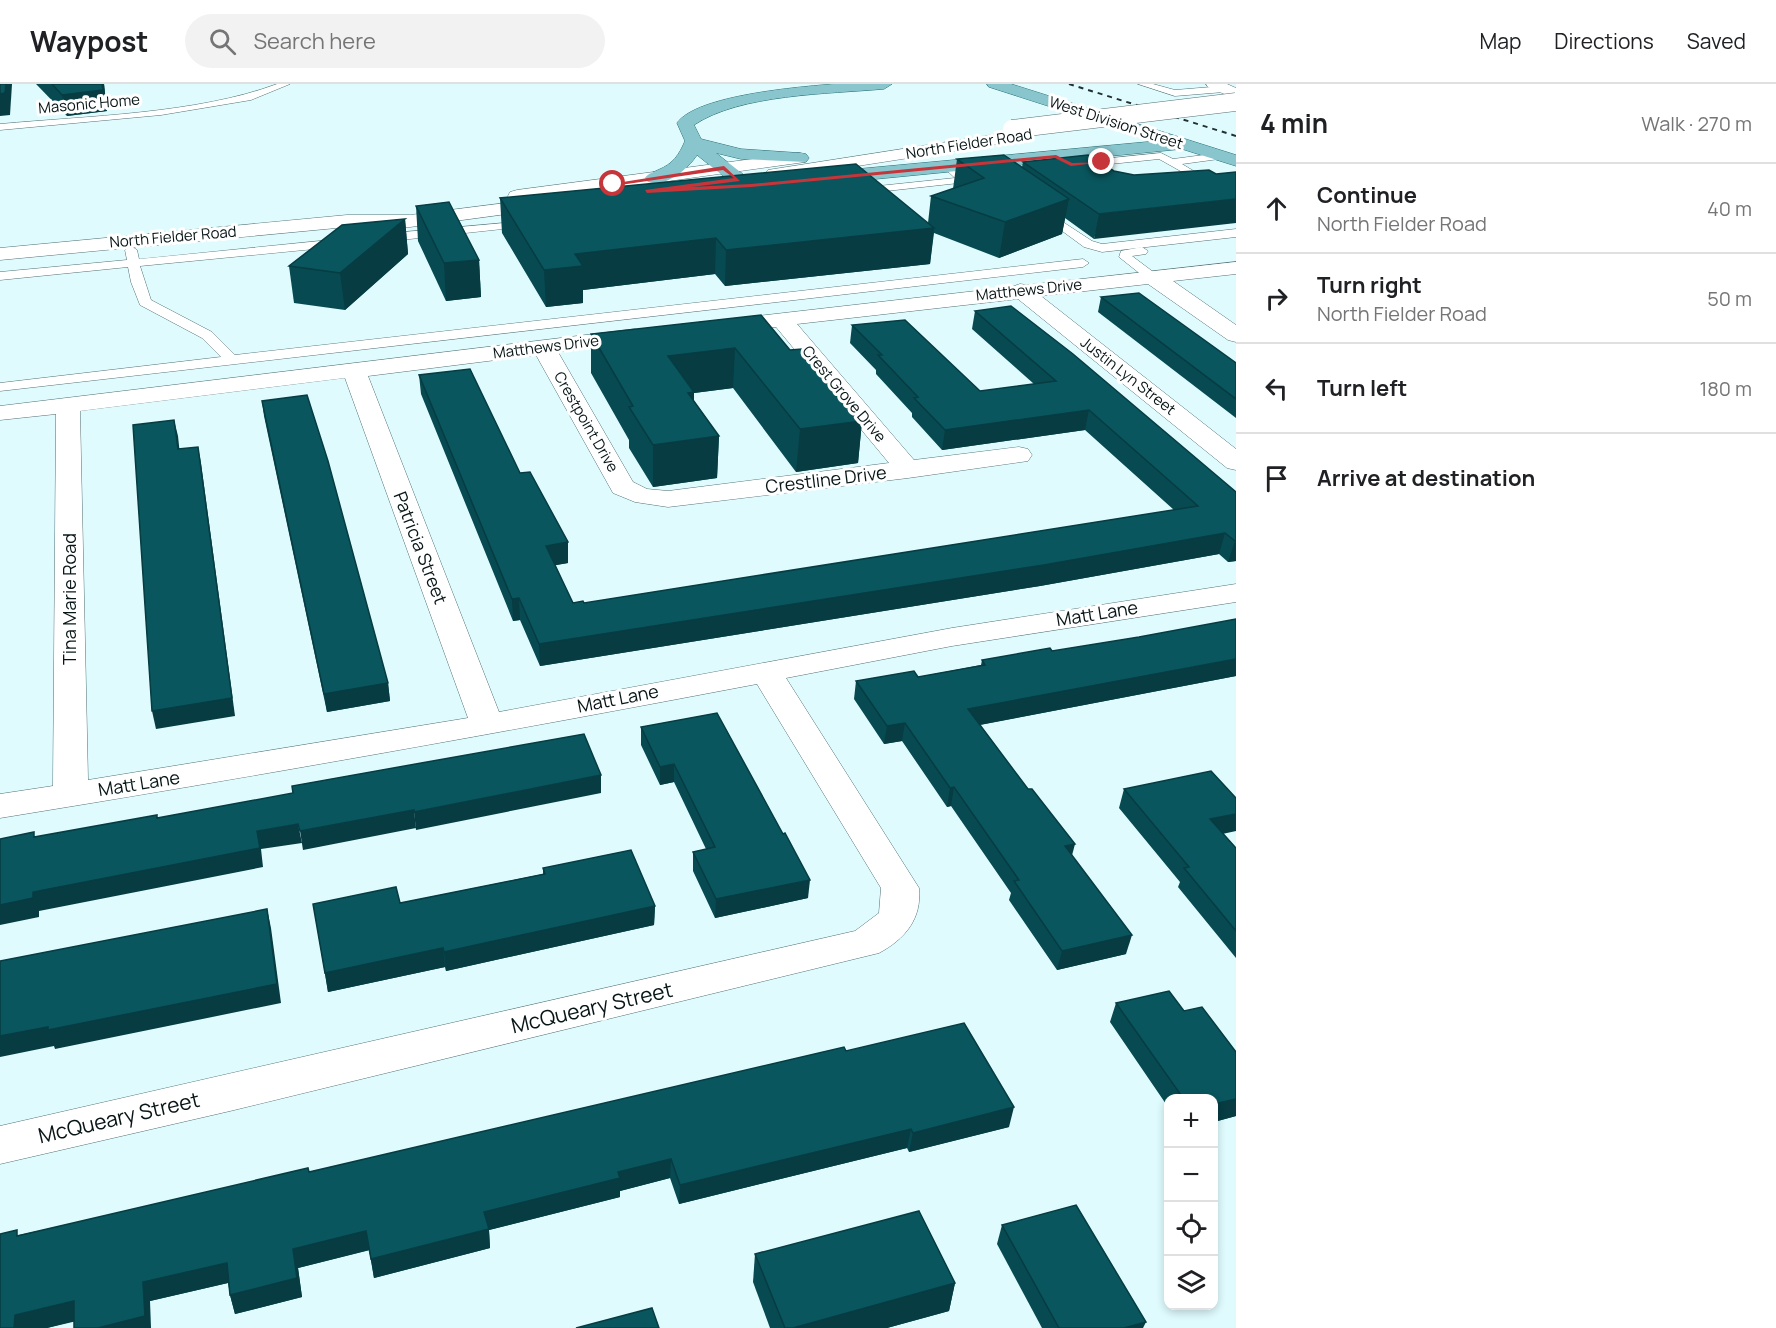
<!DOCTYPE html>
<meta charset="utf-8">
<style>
:root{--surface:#fff;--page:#f2f2f2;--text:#202124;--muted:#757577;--line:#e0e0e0}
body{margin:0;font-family:Manrope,sans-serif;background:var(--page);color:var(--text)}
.controls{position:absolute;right:18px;bottom:18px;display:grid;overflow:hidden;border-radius:12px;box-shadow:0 3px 9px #0003}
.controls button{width:54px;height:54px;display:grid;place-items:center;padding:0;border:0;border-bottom:2px solid var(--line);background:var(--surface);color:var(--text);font:30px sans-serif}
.stop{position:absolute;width:18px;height:18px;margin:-14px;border:4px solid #c5353a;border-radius:50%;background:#fff}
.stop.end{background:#c5353a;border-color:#fff;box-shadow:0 2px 6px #0008}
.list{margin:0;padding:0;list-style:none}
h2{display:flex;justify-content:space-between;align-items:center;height:78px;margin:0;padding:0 24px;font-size:26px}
h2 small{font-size:20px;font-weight:400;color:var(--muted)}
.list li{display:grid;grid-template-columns:39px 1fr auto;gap:18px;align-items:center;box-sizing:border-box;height:90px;padding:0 24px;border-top:2px solid var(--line)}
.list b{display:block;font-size:22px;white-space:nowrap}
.list p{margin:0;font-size:20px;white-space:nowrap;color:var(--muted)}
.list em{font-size:20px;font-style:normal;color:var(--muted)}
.icon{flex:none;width:33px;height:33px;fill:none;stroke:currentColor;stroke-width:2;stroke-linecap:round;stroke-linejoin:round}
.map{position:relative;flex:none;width:1236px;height:1244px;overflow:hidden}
header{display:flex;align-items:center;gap:36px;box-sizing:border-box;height:84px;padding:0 30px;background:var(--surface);border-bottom:2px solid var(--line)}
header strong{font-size:28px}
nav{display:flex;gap:33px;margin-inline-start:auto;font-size:21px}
.search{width:420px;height:54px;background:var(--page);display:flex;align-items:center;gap:15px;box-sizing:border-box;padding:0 21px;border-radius:33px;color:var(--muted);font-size:22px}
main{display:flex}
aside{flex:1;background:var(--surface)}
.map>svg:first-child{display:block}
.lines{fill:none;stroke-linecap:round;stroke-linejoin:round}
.lane-casing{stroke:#527175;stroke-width:1}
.street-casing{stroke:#527175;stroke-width:1}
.secondary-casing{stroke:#527175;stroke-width:1}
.primary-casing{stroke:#286f76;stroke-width:1}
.lane{fill:#fff;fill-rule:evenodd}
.street{fill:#fff;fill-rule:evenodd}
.secondary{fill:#fff;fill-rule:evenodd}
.primary{fill:#88c5cc;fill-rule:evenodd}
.rail{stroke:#223032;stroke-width:2;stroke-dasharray:5 5;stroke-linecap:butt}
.secondary-bridge-casing{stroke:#527175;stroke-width:19;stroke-linecap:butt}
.secondary-bridge{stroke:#fff;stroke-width:18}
.wall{fill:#084a51}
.shaded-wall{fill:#063c42}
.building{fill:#09565e;stroke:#063c42;stroke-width:1.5}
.route{fill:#c5353a}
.labels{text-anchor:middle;stroke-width:6;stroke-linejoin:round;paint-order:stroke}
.far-street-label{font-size:15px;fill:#081516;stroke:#fff}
.street-label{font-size:18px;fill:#081516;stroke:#fff}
.near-street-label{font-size:21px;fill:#081516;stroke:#fff}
</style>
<header>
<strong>Waypost</strong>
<div class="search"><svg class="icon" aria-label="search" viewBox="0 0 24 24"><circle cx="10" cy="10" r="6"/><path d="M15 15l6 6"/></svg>Search here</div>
<nav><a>Map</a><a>Directions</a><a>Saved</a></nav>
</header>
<main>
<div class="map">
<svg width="1236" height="1244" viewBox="0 0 1236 1244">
<rect width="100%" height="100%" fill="#dffbfe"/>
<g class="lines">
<defs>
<g id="lane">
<path d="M277 0H290L251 16 161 31 0 46V40C86 32 197 30 277 0Z"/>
<path d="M1138 0H1153L1175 6 1224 2 1229 5 1224 8 1175 12Z"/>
<path d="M1161 69 1173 75 1219 69 1224 72 1219 75 1182 80 1197 89V93L1193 94 1159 75 1072 84 1067 81 1072 78Z"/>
<path d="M948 80 968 94V98L859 110 853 107 859 104 955 94 943 83Z"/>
<path d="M1043 125 1092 157 1102 160 1236 145V153L1102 168 1084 163 1039 130 1037 128Z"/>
<path d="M526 137 530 138V142L382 158 376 154 382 150Z"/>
<path d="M341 155 347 159 345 162 140 182 151 216 212 248 235 271 1083 175 1089 179 1083 183 0 307V299L221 273 202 254 140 221 131 198 128 183 0 196V188L127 176 125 166 131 162 137 166 139 175Z"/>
<path d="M1142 163 1148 167 1146 170 1132 172 1156 190 1158 193 1156 196H1148L1119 173 1121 167Z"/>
</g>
<path id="street" d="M1236 178V190L1173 197 1236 241V258L1228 256 1148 200 1041 212 1236 365V386L1227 384 1018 215 797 240 914 376 1019 363 1028 365 1032 371 1028 377 908 394 668 423 635 418 613 409 536 271 368 292 499 628 952 544 1236 500V518L952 562 786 594 919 804C922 835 905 855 879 869L230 1027 0 1080V1042L855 847 879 829 881 804 757 600C505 648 253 693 0 734V710L53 702 56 330 0 336V322L635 245 643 247 646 252 643 257 558 268 633 398 647 405 668 407 889 379 776 243 722 249 714 247 711 242 714 237 1011 203 1020 200 1027 201ZM345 294 468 634 88 696 80 327Z"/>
<g id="secondary">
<path d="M1206 0H1227L1236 4V15L1208 3Z"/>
<path d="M1024 46 1030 47 1033 51 1030 55 774 95 768 94 765 90 768 86 774 85Z"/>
<path d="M799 69 805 70 808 74 805 78 517 118 510 116 508 112 510 108 517 106Z"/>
<path d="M545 114 552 116 555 120 552 124 410 143H347L0 176V164L347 131H410Z"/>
</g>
<g id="primary">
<path d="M834 0H892L884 5C829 10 740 10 694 41L701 55 741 65 800 69 806 70 809 74 806 78 741 75 716 69 744 91 747 95 744 99H732L697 71C687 86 667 103 648 98L645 94C649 89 652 89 658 86 673 80 679 71 685 57L677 39C697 11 799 3 834 0Z"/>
<path d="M987 0H1011L1236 71V82L1182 65 825 100 819 98 816 94 819 90 825 88 1157 57 989 3Z"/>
</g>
</defs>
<use href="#lane" class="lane-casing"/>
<use href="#street" class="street-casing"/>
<use href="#secondary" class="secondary-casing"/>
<use href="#primary" class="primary-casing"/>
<use href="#lane" class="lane"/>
<use href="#street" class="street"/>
<use href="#secondary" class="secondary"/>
<use href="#primary" class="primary"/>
<path class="rail" d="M1069 0 1236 52"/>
<defs>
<path id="secondary-bridge" d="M1012 45 1236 18"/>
</defs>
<use href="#secondary-bridge" class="secondary-bridge-casing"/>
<use href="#secondary-bridge" class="secondary-bridge"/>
</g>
<g class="wall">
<path d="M36 0H104L107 27 67 32Z"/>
<path d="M957 75 1022 83 1023 78 1114 87 1094 155 1065 134 1062 150 999 174 934 149 930 180 725 202 715 190 583 206V219L546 223 502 149 500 114 928 139 931 112 953 105Z"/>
<path d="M416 122 479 176 481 213 446 217 418 157Z"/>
<path d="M405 135 408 170 345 226 294 219 289 182Z"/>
<path d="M1101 213 1236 279V334L1098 228Z"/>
<path d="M975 227 1236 408V477L1228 478 1219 470 1040 502 540 582 520 536 513 537 421 310 419 291 520 389 568 479 555 481 573 519H584L1174 426 1085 346 942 366 912 333V329L876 290V286L850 259 852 241 980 307 1034 300 972 245Z"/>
<path d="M591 250 790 266 862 337 858 379 796 388 733 304 694 309V317L719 352 717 394 653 403 629 364V356L591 289Z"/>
<path d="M262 317 388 599 390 617 327 628 264 332Z"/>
<path d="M1052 567 1236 592 979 641 1072 771 1126 870 1057 886 1009 816 1011 809 951 722 947 723 902 657 884 660 854 615 856 597 918 593 981 581 982 576Z"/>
<path d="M641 643 808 814 715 834 693 787V768L706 765 674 698 660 701 641 661Z"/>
<path d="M1124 705 1223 750 1236 764V874L1178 803 1180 798 1119 724Z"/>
<path d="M543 784 655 822 654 841 446 887 445 883 328 908 313 820 400 819 543 790Z"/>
<path d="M1116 919 1184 927 1236 968V1032L1214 1038V1014H1168V1023L1110 938Z"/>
<path d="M846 967 1009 1043 909 1068 907 1064 679 1120 670 1094 620 1107V1113L489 1146 490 1164 374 1194 369 1166 298 1184 302 1213 235 1230 230 1211 228 1199 150 1217 47 1244 19 1151 309 1088Z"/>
<path d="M1002 1141 1143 1244H1042L997 1160Z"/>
<path d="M755 1170 955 1199 949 1227 887 1244H770L753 1198Z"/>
</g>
<g class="shaded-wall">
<path d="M6 0H12L10 31 0 32V10Z"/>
<path d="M102 0H104L107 27 67 32 62 11Z"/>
<path d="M1069 115 1062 150 999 174 1005 138Z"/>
<path d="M1236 115V139L1094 155 1099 130Z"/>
<path d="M405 135 408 170 345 226 340 189Z"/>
<path d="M934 144 930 180 725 202 726 166Z"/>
<path d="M716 154 715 190 583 206V219L546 223 544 186 575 170Z"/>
<path d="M479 176 481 213 446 217 444 179Z"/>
<path d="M735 264 733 304 694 309 693 349 668 272Z"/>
<path d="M1089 326 1085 346 942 366 945 346Z"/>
<path d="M174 336 178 352 181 381 178 365Z"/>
<path d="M862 337 858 379 796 388 800 345Z"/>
<path d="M719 352 717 394 653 403V361Z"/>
<path d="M198 363 201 379 235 632 156 645 152 627Z"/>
<path d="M1225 449 1219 470 1040 502 540 582 539 560Z"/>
<path d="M1235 457H1236V477L1228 478Z"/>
<path d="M568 458V479L546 483V462Z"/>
<path d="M519 514 520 536 513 537 512 515Z"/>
<path d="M1236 575V592L964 644 968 625Z"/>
<path d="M388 599 390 617 327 628 324 610Z"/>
<path d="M905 639 902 657 884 660 887 642Z"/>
<path d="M674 680V698L660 701V683Z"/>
<path d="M601 691V709L416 746 414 728Z"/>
<path d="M954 703 951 722 947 723 950 704Z"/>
<path d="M414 726 416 744 303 766 300 747Z"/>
<path d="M1236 730V747L1204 754 1210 735Z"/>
<path d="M298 740 302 759 261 765 263 783 39 827V833L0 841V821L33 808 257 747Z"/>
<path d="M1075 760 1070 779 1065 762Z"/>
<path d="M810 796 808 814 715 834 716 815Z"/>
<path d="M655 822 654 841 446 887 444 868Z"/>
<path d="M267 825 271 844 281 919 55 965 54 962 0 973V952Z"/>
<path d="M1132 851 1126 870 1057 886 1062 867Z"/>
<path d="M443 864 445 883 328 908 325 889Z"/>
<path d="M1236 1015V1032L1214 1038V1020Z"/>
<path d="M1014 1023 1009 1043 909 1068 913 1049Z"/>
<path d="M911 1045 907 1064 679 1120 680 1101Z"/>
<path d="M671 1075 670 1094 620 1107V1113L489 1146 490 1164 374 1194 371 1175 484 1128 618 1088Z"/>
<path d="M366 1147 370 1166 298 1184 302 1213 235 1230 230 1211 293 1165Z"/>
<path d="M227 1179 232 1198 150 1217 151 1244H98L143 1198Z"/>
<path d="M955 1199 949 1227 887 1244H793Z"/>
<path d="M74 1217 81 1236 47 1244H14L15 1231Z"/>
<path d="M1146 1238 1143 1244H1124Z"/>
</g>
<g class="building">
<path d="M0 0H6L5 9 0 10Z"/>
<path d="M52 0H102L103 6 62 11Z"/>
<path d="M1004 71 1069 115 1005 138 931 112 984 94 957 75Z"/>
<path d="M1088 71 1114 87 1134 91 1209 86 1216 90 1236 88V115L1099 130 1023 78Z"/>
<path d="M856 80 934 144 726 166 716 154 575 170 583 182 544 186 500 114Z"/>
<path d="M449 118 479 176 444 179 416 122Z"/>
<path d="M405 135 340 189 289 182 342 141Z"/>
<path d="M1139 209 1236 279V315L1101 213Z"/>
<path d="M1011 222 1073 270 1236 408V457H1235L1225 449 1044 481 539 560 519 514 512 515 419 291 470 285 520 389 530 388 568 458 546 462 573 519 583 517 584 519 1198 422 1089 326 945 346 914 314 918 313 878 271H882L852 241 905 236 980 307 1056 297 975 227Z"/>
<path d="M761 231 790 266 802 265 862 337 800 345 735 264 668 272 694 308 688 309 719 352 653 361 629 323 633 322 591 250Z"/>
<path d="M307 311 328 377 388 599 324 610 262 317Z"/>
<path d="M174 336 178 365 198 363 232 614 152 627 133 341Z"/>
<path d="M1236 535V575L968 625 1028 705H1032L1075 760 1065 762 1132 851 1062 867 1014 797 1019 796 954 703 950 704 905 639 887 642 856 597 914 587 918 593 985 581 982 576 1050 564 1052 567 1139 553Z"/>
<path d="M717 629 783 750 785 749 810 796 716 815 693 768 715 763 674 680 660 683 641 643Z"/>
<path d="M584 650 601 691 414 728V726L300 747 298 740 257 747 260 764 33 808V814L0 821V755L34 748V753L157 731V734L293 709 292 702Z"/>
<path d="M1211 687 1236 714V730L1210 735 1236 764V847L1184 784 1189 783 1124 705Z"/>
<path d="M631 766 655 822 444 868 443 864 325 889 313 820 396 803 400 819 545 790 543 784Z"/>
<path d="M267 825 277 900 48 946V943L0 952V877Z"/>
<path d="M1169 907 1184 927 1202 923 1236 968V1015L1214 1020V1014H1183L1116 919Z"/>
<path d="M964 939 1014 1023 913 1049 911 1045 680 1101 671 1075 618 1088 620 1094 484 1128 489 1145 371 1175 366 1147 293 1165 297 1194 230 1211 227 1179 143 1198 145 1232 98 1244H74V1217L15 1231 14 1244H0V1150L17 1146V1152L308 1084 309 1088 844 963 846 967Z"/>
<path d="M1076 1121 1146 1238 1124 1244H1059L1002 1141Z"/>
<path d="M919 1127 955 1199 793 1244H785L755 1170Z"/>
<path d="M652 1224 659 1244H576Z"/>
</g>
<path class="route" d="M1056 71 1072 79 1104 78 1071 82 1055 74 751 103 647 109 645 106 734 94 723 86 613 102 610 100 724 82 740 97 691 103 751 100Z"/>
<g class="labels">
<g class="far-street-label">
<text transform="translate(89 20) rotate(-5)" y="5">Masonic Home</text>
<text transform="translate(1116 39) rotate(18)" y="5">West Division Street</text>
<text transform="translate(969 60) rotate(-9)" y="5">North Fielder Road</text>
<text transform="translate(173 153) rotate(-5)" y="5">North Fielder Road</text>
<text transform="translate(1029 206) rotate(-6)" y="5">Matthews Drive</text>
<text transform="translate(546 263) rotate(-7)" y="5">Matthews Drive</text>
<text transform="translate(1128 292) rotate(38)" y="5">Justin Lyn Street</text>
<text transform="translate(844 310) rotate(50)" y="5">Crest Grove Drive</text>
<text transform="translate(586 338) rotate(60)" y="5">Crestpoint Drive</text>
</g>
<g class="street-label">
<text transform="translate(826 396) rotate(-7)" y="6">Crestline Drive</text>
<text transform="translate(420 464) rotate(69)" y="6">Patricia Street</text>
<text transform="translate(70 515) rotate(-90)" y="6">Tina Marie Road</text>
<text transform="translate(1097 530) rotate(-9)" y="6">Matt Lane</text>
<text transform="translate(618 615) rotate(-11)" y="6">Matt Lane</text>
<text transform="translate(139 700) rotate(-9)" y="6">Matt Lane</text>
</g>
<g class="near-street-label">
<text transform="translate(592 924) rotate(-13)" y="7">McQueary Street</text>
<text transform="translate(119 1034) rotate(-13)" y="7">McQueary Street</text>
</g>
</g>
</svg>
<div class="controls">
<button>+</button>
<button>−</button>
<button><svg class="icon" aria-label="locate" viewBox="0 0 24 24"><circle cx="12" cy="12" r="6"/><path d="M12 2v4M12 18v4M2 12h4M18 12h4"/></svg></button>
<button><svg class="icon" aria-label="layers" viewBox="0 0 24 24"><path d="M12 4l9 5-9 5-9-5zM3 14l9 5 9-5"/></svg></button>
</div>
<div class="stop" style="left:613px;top:100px"></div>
<div class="stop end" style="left:1102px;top:78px"></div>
</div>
<aside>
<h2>4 min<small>Walk · 270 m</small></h2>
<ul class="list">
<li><svg class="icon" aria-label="ahead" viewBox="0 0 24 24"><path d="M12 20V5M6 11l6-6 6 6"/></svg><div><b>Continue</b><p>North Fielder Road</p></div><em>40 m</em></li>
<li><svg class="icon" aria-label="right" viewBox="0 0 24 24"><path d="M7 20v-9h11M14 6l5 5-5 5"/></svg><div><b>Turn right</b><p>North Fielder Road</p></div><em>50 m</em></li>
<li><svg class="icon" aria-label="left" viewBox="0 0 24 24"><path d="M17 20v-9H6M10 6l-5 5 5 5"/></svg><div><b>Turn left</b></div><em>180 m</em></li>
<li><svg class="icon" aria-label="arrive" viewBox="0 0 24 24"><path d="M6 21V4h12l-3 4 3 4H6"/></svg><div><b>Arrive at destination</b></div></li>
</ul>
</aside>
</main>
